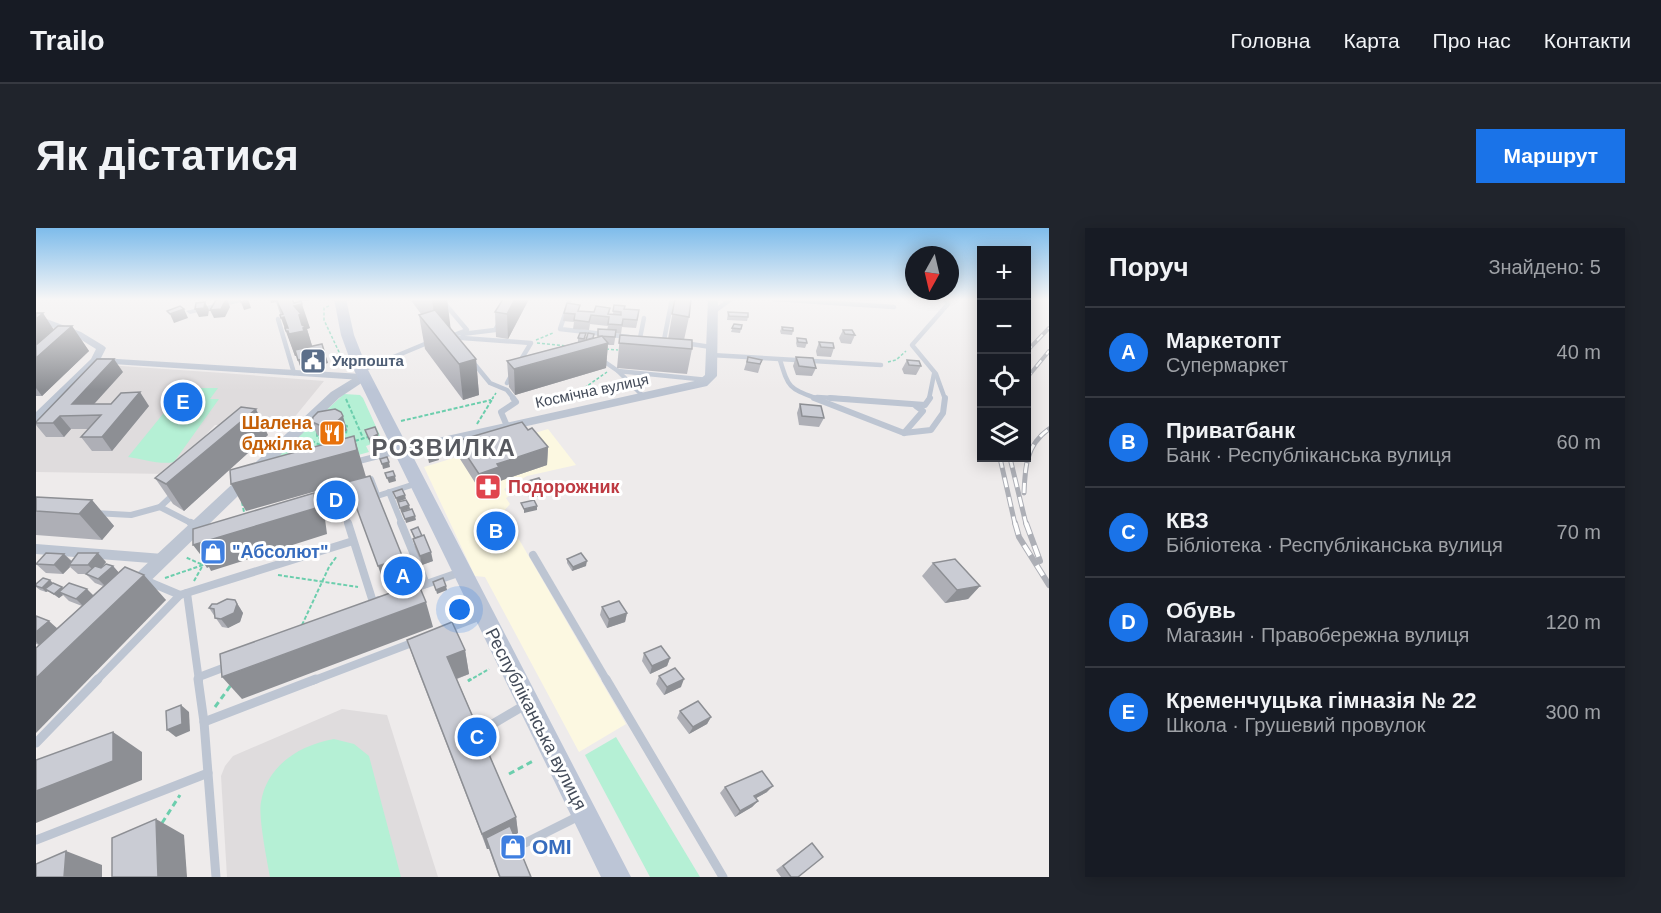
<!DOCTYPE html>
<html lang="uk">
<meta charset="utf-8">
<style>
:root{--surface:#171b24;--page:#20242c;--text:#f1f3f6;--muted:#9ea1a6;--line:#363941;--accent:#1a73e8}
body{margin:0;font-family:Arial,sans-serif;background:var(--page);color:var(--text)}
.controls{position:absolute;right:18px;top:18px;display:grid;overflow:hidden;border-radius:0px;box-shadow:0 3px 15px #0003}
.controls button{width:54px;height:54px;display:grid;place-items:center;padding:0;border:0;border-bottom:2px solid var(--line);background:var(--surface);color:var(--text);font:30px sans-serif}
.compass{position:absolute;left:869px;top:18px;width:54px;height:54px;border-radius:50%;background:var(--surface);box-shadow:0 3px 15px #0003;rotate:188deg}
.you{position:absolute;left:424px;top:382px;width:21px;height:21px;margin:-15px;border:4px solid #fff;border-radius:50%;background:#1a73e8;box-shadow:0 0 0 9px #1a73e833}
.badge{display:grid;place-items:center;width:39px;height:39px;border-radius:50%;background:var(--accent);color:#fff;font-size:20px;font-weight:700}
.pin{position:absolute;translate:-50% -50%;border:3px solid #fff;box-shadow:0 2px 6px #0006}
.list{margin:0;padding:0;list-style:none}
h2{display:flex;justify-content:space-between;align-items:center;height:78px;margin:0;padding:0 24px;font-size:26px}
h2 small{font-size:20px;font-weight:400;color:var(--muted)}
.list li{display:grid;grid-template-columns:39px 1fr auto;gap:18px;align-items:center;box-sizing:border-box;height:90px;padding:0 24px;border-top:2px solid var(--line)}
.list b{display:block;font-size:22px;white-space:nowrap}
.list p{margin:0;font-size:20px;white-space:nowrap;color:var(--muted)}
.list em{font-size:20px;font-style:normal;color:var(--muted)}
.icon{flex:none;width:33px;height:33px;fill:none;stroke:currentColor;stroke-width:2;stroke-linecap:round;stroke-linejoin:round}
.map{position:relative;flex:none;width:1013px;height:649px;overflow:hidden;border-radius:0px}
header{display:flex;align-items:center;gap:36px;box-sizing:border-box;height:84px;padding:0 30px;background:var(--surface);border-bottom:2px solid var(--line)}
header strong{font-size:28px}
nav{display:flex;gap:33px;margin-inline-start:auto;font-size:21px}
.intro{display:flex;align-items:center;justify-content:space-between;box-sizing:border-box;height:144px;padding:0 36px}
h1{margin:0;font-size:42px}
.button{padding:15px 27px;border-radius:0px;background:var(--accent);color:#fff;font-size:21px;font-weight:700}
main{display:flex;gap:36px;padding:0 36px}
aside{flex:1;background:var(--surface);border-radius:0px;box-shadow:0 3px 15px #0003}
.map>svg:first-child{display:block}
.commercial{fill:#fcf8e1}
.education{fill:#dfdcdd}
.green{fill:#b5f0d5}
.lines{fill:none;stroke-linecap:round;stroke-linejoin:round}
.path-far2{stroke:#6ccead;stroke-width:1.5;stroke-dasharray:3 2;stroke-linecap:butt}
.path-far1{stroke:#6ccead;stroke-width:2;stroke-dasharray:4 2;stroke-linecap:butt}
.path{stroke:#6ccead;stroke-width:3;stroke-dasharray:6 4;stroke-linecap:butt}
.service-far3{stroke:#bdc5d2;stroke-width:4.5}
.service-far2{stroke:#bdc5d2;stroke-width:6}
.service-far1{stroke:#bdc5d2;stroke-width:8}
.service{stroke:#bdc5d2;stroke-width:9}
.minor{fill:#bdc5d2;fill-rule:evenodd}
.tertiary{fill:#bdc5d2;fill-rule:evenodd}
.secondary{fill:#bcc5d6;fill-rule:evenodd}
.rail-far2-casing{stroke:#adafb6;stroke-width:4}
.rail-far1-casing{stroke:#adafb6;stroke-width:5}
.rail-casing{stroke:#adafb6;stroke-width:6}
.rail-far2{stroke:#fff;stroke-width:2;stroke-dasharray:8;stroke-linecap:butt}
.rail-far1{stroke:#fff;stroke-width:3;stroke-dasharray:10;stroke-linecap:butt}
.rail{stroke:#fff;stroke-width:4;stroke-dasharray:12;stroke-linecap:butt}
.wall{fill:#aeafb6}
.shaded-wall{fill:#8d8f94}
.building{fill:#caccd4;stroke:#8d8f94;stroke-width:1.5}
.labels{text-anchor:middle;stroke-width:6;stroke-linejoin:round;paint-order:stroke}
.far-service-label{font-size:15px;font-weight:bold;fill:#4e5e75;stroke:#fff;text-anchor:start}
.far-street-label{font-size:15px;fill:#434b59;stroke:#fff}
.food-label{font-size:18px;font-weight:bold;fill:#c56008;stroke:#fff;text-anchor:end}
.health-label{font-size:18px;font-weight:bold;fill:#be3a42;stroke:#fff;text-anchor:start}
.shop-label{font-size:18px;font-weight:bold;fill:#366cbe;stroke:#fff;text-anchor:start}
.street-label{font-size:18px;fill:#434b59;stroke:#fff}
.near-shop-label{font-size:21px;font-weight:bold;fill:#366cbe;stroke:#fff;text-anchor:start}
.district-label{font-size:24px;font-weight:bold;letter-spacing:1.5px;fill:#585a60;stroke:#fff}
</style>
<header>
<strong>Trailo</strong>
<nav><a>Головна</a><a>Карта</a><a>Про нас</a><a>Контакти</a></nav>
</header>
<div class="intro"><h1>Як дістатися</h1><a class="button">Маршрут</a></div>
<main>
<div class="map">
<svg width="1013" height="649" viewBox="0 0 1013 649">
<rect width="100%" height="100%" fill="#eeebeb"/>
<path class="commercial" d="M512 201 540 237 491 248 468 261 473 268 470 270 474 276 467 284 590 496 543 524 449 349 439 348 388 239Z"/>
<g class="education">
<path d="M71 137 187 145 288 153 248 202 179 197 133 246 0 244V198L58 140Z"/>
<path d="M306 481 351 487 402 649H191L185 548 189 538 197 528Z"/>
</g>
<g class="green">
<path d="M148 160H182L174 171H183L138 234C125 237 106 231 92 229Z"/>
<path d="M308 166 324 167 327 170 346 212 330 218 333 224 243 249 234 234Z"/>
<path d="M580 509 664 649H614L549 527Z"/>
<path d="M298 511 318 516 333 528 365 649H234C231 632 222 588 225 574 231 537 264 517 298 511Z"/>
</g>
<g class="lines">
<g class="path-far2">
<path d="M293 78 288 80V92L303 124 295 138"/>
<path d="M500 112 517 105"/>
<path d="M501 115 531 118"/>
<path d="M570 121 582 122"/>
<path d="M852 134 860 132 870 123"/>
<path d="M456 171 460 165"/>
<path d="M526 171 544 163 571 144"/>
</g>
<g class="path-far1">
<path d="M310 171 327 210"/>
<path d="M508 180 529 170"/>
<path d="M365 193 455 172"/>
<path d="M297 194 311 198 310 206 295 213 281 209V201Z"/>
<path d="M441 196 457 170"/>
<path d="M270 210 284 217"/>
<path d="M319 213 332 209"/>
<path d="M206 274 209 289"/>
<path d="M283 286 298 282"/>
<path d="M242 347 322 359"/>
<path d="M129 350 167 337 149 329"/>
<path d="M158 353 167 337"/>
<path d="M412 390 423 375"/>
<path d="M266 397 293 339 301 328"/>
<path d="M432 453 453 441"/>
</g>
<g class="path">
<path d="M432 453 435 451"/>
<path d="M179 479 195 457"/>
<path d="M473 546 497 533"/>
<path d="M126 595 144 567"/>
</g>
<g class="service-far3">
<path d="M405 71 431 102 418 107"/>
<path d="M406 71H422"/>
<path d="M534 71 524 101 593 109"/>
<path d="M737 71 858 79"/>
<path d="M909 71 912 76 876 117 900 146 909 171"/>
<path d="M676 85 695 71"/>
<path d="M242 91 258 145"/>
<path d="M426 106 459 102 464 94"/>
<path d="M413 109 495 115 483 135"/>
<path d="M604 110 608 90"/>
<path d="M634 113 628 112 636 71"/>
<path d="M648 115 675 119"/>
<path d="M675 127 845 137"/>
<path d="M563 130 582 143 672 152"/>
<path d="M744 132C753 161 753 160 782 171"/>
<path d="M436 133 454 155 471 162 478 171"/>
<path d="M324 143 396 113"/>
<path d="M582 143 608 169"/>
<path d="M471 155 477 144"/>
<path d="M781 169 814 171"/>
<path d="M893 171 898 146"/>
</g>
<g class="service-far2">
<path d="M778 170 868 205 895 202 907 185 909 170"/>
<path d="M794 170 889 177 894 170"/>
<path d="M471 198 465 184 480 174 477 170"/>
<path d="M868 205 887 183 880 178"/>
<path d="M319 234 366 222"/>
<path d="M300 262 335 251 340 264"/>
<path d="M140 264 124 279 157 296"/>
<path d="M353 264 366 296"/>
<path d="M272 270 300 262 307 279 382 255"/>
<path d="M307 279 312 296"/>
<path d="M58 285 95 287 124 279"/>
</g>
<g class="service-far1">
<path d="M155 295 161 298"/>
<path d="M312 295 337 374 343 372"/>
<path d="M365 295 390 356"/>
<path d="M497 327 571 453"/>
<path d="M106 351 144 367"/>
<path d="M376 361 425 344"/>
<path d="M151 365 163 453"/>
<path d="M411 401 445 388"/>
<path d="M163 449 192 438"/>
<path d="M60 453 144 367 317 313"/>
<path d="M276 453 381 413"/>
</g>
<g class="service">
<path d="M162 451 168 494 180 649"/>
<path d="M570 451 687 649"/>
<path d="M168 494 280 451"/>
<path d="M450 500 489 477"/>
<path d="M0 515 62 451"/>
<path d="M0 612 172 545"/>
<path d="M489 615 543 588"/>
</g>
<g class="minor">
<path d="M200 71H218L154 86 150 83Z"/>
<path d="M0 87 45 104 68 118 70 120 65 130 326 146 331 149 326 152 61 135 4 192 0 193V184L55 131 60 121 39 108 0 93Z"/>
<path d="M0 316 127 326 132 327 134 331 132 335 127 336 0 326Z"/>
</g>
<g class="tertiary">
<path d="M672 71H682L681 148 671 158 366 226 359 222 366 218 663 152 669 147Z"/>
<path d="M326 145 332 149 330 152 303 170 99 368 93 370 87 368 84 363 87 358 295 164Z"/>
</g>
<path class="secondary" d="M298 71H310L318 107 331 140 595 649H565L317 140 305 107Z"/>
<defs>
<g id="rail-far2">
<path d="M990 124 1013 100"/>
<path d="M990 151 1013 123"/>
</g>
<g id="rail-far1">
<path d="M964 230 979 296"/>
<path d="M974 230 990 296"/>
<path d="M988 265C989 239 990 217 1013 201"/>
</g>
<g id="rail">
<path d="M979 295 983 309 1013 357"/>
<path d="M990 295 1004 333"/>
</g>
</defs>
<use href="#rail-far2" class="rail-far2-casing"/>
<use href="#rail-far1" class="rail-far1-casing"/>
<use href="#rail" class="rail-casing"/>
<use href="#rail-far2" class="rail-far2"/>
<use href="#rail-far1" class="rail-far1"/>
<use href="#rail" class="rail"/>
</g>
<g class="wall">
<path d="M234 71H256L274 100 271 101 276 118 286 116 292 135 265 141 261 128H259L240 74 235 75Z"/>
<path d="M262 71H273V73H263Z"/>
<path d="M374 71H411L414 101 440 131 443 167 427 172 389 121 383 87 385 86Z"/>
<path d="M467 71H493L472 111 460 109 459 84Z"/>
<path d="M639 71 653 89 648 112 656 121 651 146 581 140 584 107 632 111Z"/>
<path d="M811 71H842L841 73Z"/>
<path d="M578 77 589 81 603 82 602 91 600 100 586 99 585 106 580 105 578 117H572L570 140 479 167 473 159 471 133 542 114V110L550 109 549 113 550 112 558 106V110L562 109V101L571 102 572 98 554 96 553 102 537 101 538 94 527 93 528 85 543 83 558 84 574 80 573 86H577Z"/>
<path d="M692 84 712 89 711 93 691 92Z"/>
<path d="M0 85 18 101 36 98 53 123 6 168H0Z"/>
<path d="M698 96 706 97 704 105 695 104Z"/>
<path d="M746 99 757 103 756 107 745 106 744 103Z"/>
<path d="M807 102 819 107 815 116 805 115 803 110Z"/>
<path d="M761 110 771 115 769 120 761 119 760 115Z"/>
<path d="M783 114 798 120 795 129 781 128 780 123Z"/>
<path d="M712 129 726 132 722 145 708 142Z"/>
<path d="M760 129 780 140 776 148 760 147 757 138Z"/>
<path d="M871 132 885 138 880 147 868 146 866 141Z"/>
<path d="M87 144 58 176 113 178 76 223H56L45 209 53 201H35L28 209H10L0 197V194Z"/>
<path d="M764 176 788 190 783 199 763 197 761 185Z"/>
<path d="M276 194 311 202 301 211 293 213 281 207Z"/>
<path d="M492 202 512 219 511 237 464 253 465 257 445 264 424 231 421 213Z"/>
<path d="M232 207 148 283 137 276 119 250Z"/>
<path d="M489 254 508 267 494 271 490 263Z"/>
<path d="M0 269 56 272 78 298 66 312 0 307Z"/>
<path d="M375 302 397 333 386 337 379 320 377 311H378Z"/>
<path d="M28 326 36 333 70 334 65 340 77 338 82 344 130 372 3 417 0 416V388L21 400 46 378 33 373 27 367 23 370 12 363 10 364 4 362 0 359V356L17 355 27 360 57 367 67 358 59 355 50 346H42L34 339 27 346 10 345 0 336Z"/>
<path d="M531 331 550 338 536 343 531 335Z"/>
<path d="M897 335 944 358 932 371 909 375 886 348Z"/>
<path d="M199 372 207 385 204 394 192 400 186 399 173 380 181 376Z"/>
<path d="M566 379 591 385 589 394 571 400 564 387Z"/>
<path d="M371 412 429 422 433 446 421 451 480 589 482 605 478 607 495 649H463L453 621H451L379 435Z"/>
<path d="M608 425 634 430 631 438 614 446 606 433Z"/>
<path d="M623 448 645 459 628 467 620 456Z"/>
<path d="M644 483 675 489 671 496 653 506 641 490Z"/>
<path d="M689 559 731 564 720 570 722 573 716 579 699 589 684 565Z"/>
<path d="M776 615 762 649H745L740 642Z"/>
</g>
<g class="shaded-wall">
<path d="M191 71 194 79 189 89 178 90 174 82Z"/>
<path d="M212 71 215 80 208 82 205 74Z"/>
<path d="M234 71H240V74L235 75Z"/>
<path d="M401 71H411L415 103 401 106 396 72Z"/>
<path d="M479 71H493L472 111 471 86Z"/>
<path d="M265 73 274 100 271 101 278 124 259 128 245 90 258 78Z"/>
<path d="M169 74 173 82 172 88 163 89 159 81Z"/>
<path d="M148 81 152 90 138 95 134 86Z"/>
<path d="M7 85 23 110 36 98 53 123 6 168 0 160V91Z"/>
<path d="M572 115 570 140 479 167 478 141Z"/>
<path d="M289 126 292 135 265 141 262 132Z"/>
<path d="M78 131 87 144 48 187 36 176Z"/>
<path d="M440 131 443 167 427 172 423 136Z"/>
<path d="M104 164 113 178 76 223 66 209Z"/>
<path d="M220 181 232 207 148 283 130 256Z"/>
<path d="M24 188 35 201 28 209 17 195Z"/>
<path d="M307 188 311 202 301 211 293 213 288 199Z"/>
<path d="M342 206 343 210 334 216 333 211Z"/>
<path d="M318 208 330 249 210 283 195 256Z"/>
<path d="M512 219 511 237 464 253 465 257 445 264 443 246 461 236Z"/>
<path d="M402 227 403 232 393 235 392 230Z"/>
<path d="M353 234 354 239 347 241 346 236Z"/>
<path d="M359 248 360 253 353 255 351 250Z"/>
<path d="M508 258V267L494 271V262Z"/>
<path d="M278 265 289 291 291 306 175 343 173 339 171 340 165 331 167 330 157 317Z"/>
<path d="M369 267 370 271 361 274 360 270Z"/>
<path d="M56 272 78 298 66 312 43 286Z"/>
<path d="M373 277 374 281 365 284 364 280Z"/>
<path d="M501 278V282L488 285V281Z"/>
<path d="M379 288 380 292 370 295 369 291Z"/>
<path d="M395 324 397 333 386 337 384 328Z"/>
<path d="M62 325 70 334 61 346 52 337Z"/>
<path d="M28 326 37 335 33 337 34 339 27 346 18 337Z"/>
<path d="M367 330 375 355 351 364 342 338Z"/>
<path d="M551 333 550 338 536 343 537 339Z"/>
<path d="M77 338 85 347 71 360 62 351Z"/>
<path d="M108 347 130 372 0 505V450Z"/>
<path d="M14 352 19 357 9 361 12 363 10 364 6 360Z"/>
<path d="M410 358 411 362 401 366 400 362Z"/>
<path d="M944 358 932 371 909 375 921 362Z"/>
<path d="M26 359 31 364H23L27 367 23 370 18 366Z"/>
<path d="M51 361 60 370 49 380 40 371Z"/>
<path d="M199 372 207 385 204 394 192 400 185 391Z"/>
<path d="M390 374 397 399 206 471 186 449Z"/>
<path d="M591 385 589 394 571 400 573 391Z"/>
<path d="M13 393 23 402 5 418 0 414V404Z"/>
<path d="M429 422 433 446 417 452 411 429Z"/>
<path d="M634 430 631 438 614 446 616 438Z"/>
<path d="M648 451 645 459 628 467 631 459Z"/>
<path d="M145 477 153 484 154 503 140 509 131 502Z"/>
<path d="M675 489 671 496 653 506 657 499Z"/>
<path d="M77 504 106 524V552L0 595V563Z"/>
<path d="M737 558 731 564 713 574 718 568Z"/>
<path d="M722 573 716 579 699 589 704 583Z"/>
<path d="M480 589 482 605 453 620 450 610 453 621H451L446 606Z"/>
<path d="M120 591 148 607 151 649H122Z"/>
<path d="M30 623 66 637V649H28Z"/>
</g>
<g class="building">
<path d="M190 71 185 81 174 82 180 72Z"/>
<path d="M204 71H211V72L205 74Z"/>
<path d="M240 71H256L258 75 265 73 266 76 258 78 265 86 263 87 266 97 270 99 267 100 268 103 253 106 252 103H250L249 100H252L248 89 245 90 244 87 247 86Z"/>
<path d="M467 71H479L471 86 459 84Z"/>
<path d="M639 71H655L653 89 636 86Z"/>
<path d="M169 74 168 80 159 81 160 75Z"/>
<path d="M531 75 544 77 542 83 558 84 560 78 574 80 572 86 585 87V84L577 83 578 77 589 78 588 81 603 82 601 92 587 91 586 97 572 96 573 89 555 87 553 94 538 92 539 86 528 85Z"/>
<path d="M144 78 148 81 134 86 131 83Z"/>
<path d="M399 82 440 131 423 136 383 87Z"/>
<path d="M692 84 712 85V89L693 88Z"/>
<path d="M0 85H7L0 91Z"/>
<path d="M698 96 706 97 705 101 696 100Z"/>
<path d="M22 98H36L0 130V117Z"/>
<path d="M746 99 757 100V103L747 102Z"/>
<path d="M562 101 580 102 579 109 562 108Z"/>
<path d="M807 102H816L819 107 809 106Z"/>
<path d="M544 105H550L548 111 542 110Z"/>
<path d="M552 105 558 106 557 110 550 112Z"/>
<path d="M584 107 656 112V121L583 115Z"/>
<path d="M566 108 572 115 478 141 471 133Z"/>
<path d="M761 110 770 111 771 115 762 114Z"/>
<path d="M783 114 797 115 798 120 785 119Z"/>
<path d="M286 116 289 126 262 132 259 122Z"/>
<path d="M712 129 726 132 724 136 711 134Z"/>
<path d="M760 129 777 130 780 140 763 138Z"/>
<path d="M61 131H78L36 176H75L85 165 104 164 66 209H45L65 187 24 188 17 195H0V194Z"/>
<path d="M871 132 883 133 885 138 873 137Z"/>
<path d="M764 176 785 178 788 190 766 188Z"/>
<path d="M205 179 220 181 130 256 119 250Z"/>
<path d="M299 181 305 184 307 188 297 197 288 199 276 194 277 189 282 184Z"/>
<path d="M486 194 492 202 496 200 512 219 461 236 463 239 443 246 421 213Z"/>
<path d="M339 199 342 206 333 211 329 202Z"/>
<path d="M318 208 321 222 195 256 194 242Z"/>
<path d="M398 220 402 227 392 230 388 223Z"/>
<path d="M351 229 353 234 346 236 344 231Z"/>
<path d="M357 243 359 248 351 250 349 245Z"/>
<path d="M334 248 367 330 342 338 311 254Z"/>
<path d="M503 250 508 258 494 262 489 254Z"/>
<path d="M366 261 369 267 360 270 357 264Z"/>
<path d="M278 265 280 280 157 317V301Z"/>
<path d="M0 269 56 272 43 286 0 283Z"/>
<path d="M370 272 373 277 364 280 362 274Z"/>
<path d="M498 272 501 278 488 281 485 275Z"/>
<path d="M376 281 379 288 369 291 366 284Z"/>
<path d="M382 299 386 308 379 310 375 302Z"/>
<path d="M388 307 395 324 384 328 377 311Z"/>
<path d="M10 325 28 326 18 337 0 336Z"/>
<path d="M42 325H62L52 337H33Z"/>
<path d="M545 325 551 333 537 339 531 331Z"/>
<path d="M919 331 944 358 921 362 897 335Z"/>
<path d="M70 336 77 338 62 351 50 346 59 338 65 340Z"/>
<path d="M89 339 108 347 0 450V420Z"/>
<path d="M7 350 14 352 6 360 0 358V356Z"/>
<path d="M407 350 410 358 400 362 397 354Z"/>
<path d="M17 355 26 359 18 366 9 361Z"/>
<path d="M33 355 51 361 40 371 23 364Z"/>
<path d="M382 355 390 374 186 449 184 426Z"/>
<path d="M191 371 199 372 201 376 198 385 185 391 179 390 178 381 173 380 176 376H181Z"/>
<path d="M583 373 591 385 573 391 566 379Z"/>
<path d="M0 388 13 393 0 404Z"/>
<path d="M416 394 429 422 411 429 480 589 446 606 371 412Z"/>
<path d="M625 418 634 430 616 438 608 425Z"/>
<path d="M639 440 648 451 631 459 623 448Z"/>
<path d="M662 473 675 489 657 499 644 483Z"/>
<path d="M145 477 146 496 131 502 130 483Z"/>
<path d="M77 504V533L0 563V532Z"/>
<path d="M726 543 737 558 718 568 722 573 704 583 689 559Z"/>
<path d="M120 591 122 649H76V610Z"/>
<path d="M474 598 495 649H464L450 610Z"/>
<path d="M776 615 787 629 762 649H755L747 638Z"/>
<path d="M30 623 28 649H0V636Z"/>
</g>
<linearGradient id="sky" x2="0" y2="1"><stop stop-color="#7ebceb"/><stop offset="0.44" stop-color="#f7f6f6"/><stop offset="1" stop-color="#f7f6f6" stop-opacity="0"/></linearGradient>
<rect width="1013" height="162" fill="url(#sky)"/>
<defs>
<symbol id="civic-square" viewBox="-11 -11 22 22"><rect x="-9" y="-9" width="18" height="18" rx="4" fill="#5c6f8a" stroke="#fff"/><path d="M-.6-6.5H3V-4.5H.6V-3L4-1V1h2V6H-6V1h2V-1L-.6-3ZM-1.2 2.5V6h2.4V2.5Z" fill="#fff"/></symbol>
<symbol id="restaurant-square" viewBox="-11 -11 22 22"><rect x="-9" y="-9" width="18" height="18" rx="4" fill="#e8710a" stroke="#fff"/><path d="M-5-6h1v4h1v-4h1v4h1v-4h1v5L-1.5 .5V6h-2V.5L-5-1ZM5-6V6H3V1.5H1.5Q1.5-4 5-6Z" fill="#fff"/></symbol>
<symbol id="pharmacy-square" viewBox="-11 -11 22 22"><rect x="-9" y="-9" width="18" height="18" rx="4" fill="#e0444e" stroke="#fff"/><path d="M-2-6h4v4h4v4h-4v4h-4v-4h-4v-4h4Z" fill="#fff"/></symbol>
<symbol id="shop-square" viewBox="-11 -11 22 22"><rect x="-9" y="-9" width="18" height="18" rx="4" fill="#3f7fe0" stroke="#fff"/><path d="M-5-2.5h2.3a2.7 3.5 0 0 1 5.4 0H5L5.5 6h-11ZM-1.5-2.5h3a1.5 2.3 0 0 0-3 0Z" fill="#fff"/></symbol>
</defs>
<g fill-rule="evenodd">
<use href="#civic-square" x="262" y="118" width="30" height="30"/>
<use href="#restaurant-square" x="281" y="190" width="30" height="30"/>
<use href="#pharmacy-square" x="437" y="244" width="30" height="30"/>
<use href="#shop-square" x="162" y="309" width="30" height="30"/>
<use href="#shop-square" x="462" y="604" width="30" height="30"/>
</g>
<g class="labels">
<g class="far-service-label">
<text x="296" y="138">Укрпошта</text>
</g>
<g class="far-street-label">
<text transform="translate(556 163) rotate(-12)" y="5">Космічна вулиця</text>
</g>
<g class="food-label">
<text x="276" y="201">Шалена<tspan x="276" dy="21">бджілка</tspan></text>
</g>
<g class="health-label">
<text x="472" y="265">Подорожник</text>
</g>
<g class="shop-label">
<text x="196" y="330">"Абсолют"</text>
</g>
<g class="street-label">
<text transform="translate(500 491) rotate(63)" y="6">Республіканська вулиця</text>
</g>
<g class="near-shop-label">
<text x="496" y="626">OMI</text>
</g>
<g class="district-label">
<text x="408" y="228">РОЗВИЛКА</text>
</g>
</g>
</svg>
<div class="controls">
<button>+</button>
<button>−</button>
<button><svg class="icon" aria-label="locate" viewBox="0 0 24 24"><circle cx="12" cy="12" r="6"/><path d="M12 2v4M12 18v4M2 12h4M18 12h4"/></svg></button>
<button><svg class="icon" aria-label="layers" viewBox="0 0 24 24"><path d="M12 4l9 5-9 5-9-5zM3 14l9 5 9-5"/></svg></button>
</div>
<svg class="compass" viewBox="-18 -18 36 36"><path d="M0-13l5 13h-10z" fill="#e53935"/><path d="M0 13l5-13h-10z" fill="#9ea1a6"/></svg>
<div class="you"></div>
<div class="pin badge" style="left:367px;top:348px">A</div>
<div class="pin badge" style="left:460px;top:303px">B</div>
<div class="pin badge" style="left:441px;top:509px">C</div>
<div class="pin badge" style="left:300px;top:272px">D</div>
<div class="pin badge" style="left:147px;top:174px">E</div>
</div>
<aside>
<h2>Поруч<small>Знайдено: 5</small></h2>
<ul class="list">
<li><span class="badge">A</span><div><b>Маркетопт</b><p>Супермаркет</p></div><em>40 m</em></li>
<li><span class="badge">B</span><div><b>Приватбанк</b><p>Банк · Республіканська вулиця</p></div><em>60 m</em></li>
<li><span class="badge">C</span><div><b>КВЗ</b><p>Бібліотека · Республіканська вулиця</p></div><em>70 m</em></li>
<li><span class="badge">D</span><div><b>Обувь</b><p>Магазин · Правобережна вулиця</p></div><em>120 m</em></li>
<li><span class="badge">E</span><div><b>Кременчуцька гімназія № 22</b><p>Школа · Грушевий провулок</p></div><em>300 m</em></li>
</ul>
</aside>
</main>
